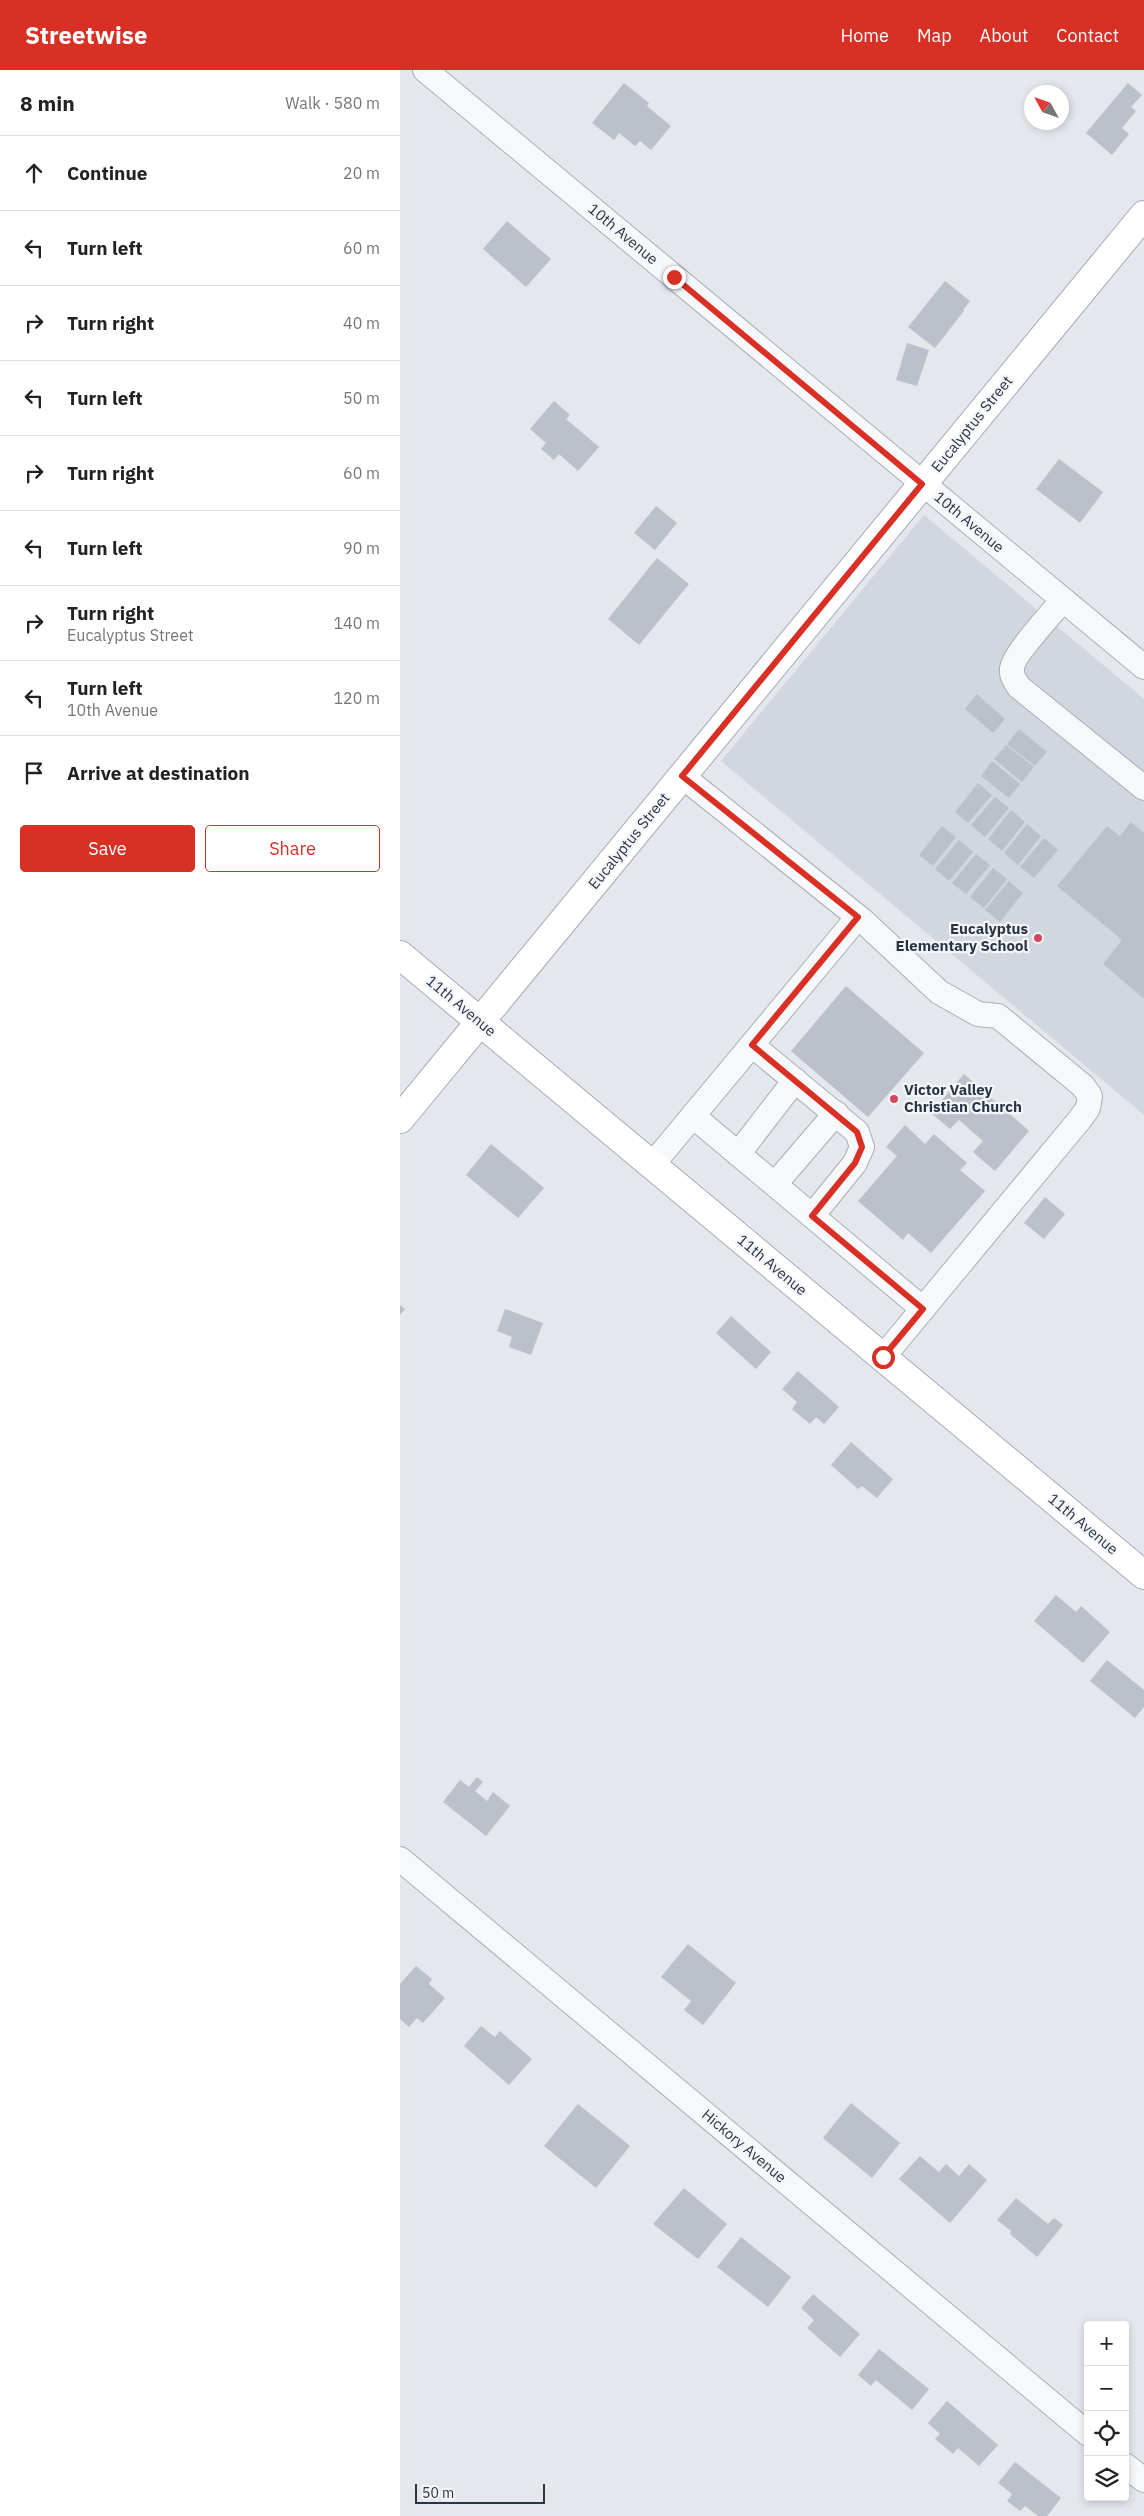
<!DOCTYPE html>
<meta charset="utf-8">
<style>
:root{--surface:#fff;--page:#f6f6f6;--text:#222;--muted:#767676;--line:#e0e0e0;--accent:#d93025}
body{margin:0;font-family:"IBM Plex Sans",sans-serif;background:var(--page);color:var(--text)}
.controls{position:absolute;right:15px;bottom:15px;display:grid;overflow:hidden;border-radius:5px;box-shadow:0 2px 8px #0003}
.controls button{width:45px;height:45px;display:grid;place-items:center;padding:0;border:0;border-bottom:1px solid var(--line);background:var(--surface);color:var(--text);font:25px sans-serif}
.compass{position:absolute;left:624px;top:15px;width:45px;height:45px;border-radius:50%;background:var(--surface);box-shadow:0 2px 8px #0003;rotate:310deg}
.scale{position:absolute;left:15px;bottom:12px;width:130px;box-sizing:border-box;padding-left:5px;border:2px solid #2b3445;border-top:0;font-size:14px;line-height:18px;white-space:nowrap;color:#2b3445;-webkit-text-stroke:4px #f4f6f9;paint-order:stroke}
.stop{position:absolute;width:15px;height:15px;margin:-11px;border:4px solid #d93025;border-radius:50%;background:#fff}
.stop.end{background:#d93025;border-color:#fff;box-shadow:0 1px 5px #0008}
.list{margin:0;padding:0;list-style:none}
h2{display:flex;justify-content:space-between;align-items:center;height:65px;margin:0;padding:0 20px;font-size:21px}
h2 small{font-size:16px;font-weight:400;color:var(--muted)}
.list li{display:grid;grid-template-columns:32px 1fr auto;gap:15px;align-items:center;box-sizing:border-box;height:75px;padding:0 20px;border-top:1px solid var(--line)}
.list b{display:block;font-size:19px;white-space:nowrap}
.list p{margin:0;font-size:16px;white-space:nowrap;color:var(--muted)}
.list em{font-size:16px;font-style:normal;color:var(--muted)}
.actions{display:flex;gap:10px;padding:15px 20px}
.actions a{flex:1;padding:11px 0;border:1px solid var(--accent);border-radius:5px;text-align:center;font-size:18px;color:var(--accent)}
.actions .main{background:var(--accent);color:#fff}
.icon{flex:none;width:28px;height:28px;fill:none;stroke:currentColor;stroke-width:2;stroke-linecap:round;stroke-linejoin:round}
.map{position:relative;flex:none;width:744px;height:2446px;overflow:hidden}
header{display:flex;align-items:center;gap:30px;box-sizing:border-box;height:70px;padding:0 25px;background:var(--accent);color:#fff}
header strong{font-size:24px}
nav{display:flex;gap:28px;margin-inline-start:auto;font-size:18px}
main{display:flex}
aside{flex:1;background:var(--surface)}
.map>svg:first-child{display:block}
.built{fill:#d2d6de}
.building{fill:#bbc0ca}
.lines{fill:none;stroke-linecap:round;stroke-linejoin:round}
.minor-casing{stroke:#a9aeb7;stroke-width:26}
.major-casing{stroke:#a3abb8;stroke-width:30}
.minor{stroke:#f7f8fa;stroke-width:24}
.major{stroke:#fff;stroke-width:28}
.route{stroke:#d93025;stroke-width:6}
.poi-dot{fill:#d1495b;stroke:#f4f6f9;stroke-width:2}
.labels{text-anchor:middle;stroke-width:4.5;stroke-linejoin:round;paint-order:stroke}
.street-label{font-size:15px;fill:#2b3445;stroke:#f4f6f9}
.poi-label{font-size:15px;font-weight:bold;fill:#2b3445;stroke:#f4f6f9;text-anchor:end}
</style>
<header>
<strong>Streetwise</strong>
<nav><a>Home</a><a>Map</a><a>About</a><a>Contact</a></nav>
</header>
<main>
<aside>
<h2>8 min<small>Walk · 580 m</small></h2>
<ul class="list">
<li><svg class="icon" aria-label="ahead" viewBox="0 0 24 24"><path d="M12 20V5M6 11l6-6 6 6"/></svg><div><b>Continue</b></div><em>20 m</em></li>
<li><svg class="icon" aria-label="left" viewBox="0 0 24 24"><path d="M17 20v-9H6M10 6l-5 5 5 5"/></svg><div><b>Turn left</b></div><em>60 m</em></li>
<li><svg class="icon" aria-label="right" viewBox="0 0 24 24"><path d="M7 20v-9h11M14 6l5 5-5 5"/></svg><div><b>Turn right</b></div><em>40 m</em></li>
<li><svg class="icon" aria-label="left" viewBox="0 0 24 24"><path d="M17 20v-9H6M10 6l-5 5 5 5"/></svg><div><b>Turn left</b></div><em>50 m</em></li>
<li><svg class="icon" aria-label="right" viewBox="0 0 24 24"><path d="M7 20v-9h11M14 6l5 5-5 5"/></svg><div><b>Turn right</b></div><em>60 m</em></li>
<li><svg class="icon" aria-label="left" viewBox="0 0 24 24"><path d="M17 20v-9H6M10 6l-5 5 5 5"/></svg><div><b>Turn left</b></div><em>90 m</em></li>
<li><svg class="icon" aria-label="right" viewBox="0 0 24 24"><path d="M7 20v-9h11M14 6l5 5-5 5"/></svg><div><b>Turn right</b><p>Eucalyptus Street</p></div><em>140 m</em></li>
<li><svg class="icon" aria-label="left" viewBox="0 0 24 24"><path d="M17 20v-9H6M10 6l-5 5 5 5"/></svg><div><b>Turn left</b><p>10th Avenue</p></div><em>120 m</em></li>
<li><svg class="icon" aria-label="arrive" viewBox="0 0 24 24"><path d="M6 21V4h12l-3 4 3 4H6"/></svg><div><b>Arrive at destination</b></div></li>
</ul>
<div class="actions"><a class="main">Save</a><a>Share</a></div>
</aside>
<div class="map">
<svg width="744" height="2446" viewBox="0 0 744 2446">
<rect width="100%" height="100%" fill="#e4e7ec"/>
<path class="built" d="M524 445 744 629V1045L321 691Z"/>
<g class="building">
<path d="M224 13 249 33 247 36 271 56 251 80 240 71 235 76 219 63 214 70 192 53Z"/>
<path d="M728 13 742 25 731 37 736 41 722 58 729 64 712 85 686 63Z"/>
<path d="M107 151 151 189 126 217 83 179Z"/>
<path d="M545 211 570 231 563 240 564 241 535 278 508 257Z"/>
<path d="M507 273 529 280 517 316 496 310Z"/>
<path d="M154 331 170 345 166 349 199 377 178 401 159 384 154 390 141 379 146 373 130 359Z"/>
<path d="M659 389 703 422 680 453 636 419Z"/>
<path d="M256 436 277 453 255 480 234 463Z"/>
<path d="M257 488 289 514 239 575 208 549Z"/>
<path d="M577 624 605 649 593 663 565 639Z"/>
<path d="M619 659 647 682 635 696 607 674Z"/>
<path d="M606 675 634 697 622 712 594 689Z"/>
<path d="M592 691 620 714 609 728 581 706Z"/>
<path d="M578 713 592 725 568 753 555 742Z"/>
<path d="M595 727 609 738 585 767 571 755Z"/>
<path d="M611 740 625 752 602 781 588 769Z"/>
<path d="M731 752 744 763V929L703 894 722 870 657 816 707 756 720 766Z"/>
<path d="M627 754 641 766 618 795 604 783Z"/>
<path d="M542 756 556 767 533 796 519 785Z"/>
<path d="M644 768 658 780 634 808 620 797Z"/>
<path d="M559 770 573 782 549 811 535 799Z"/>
<path d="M576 784 590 795 566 824 552 813Z"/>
<path d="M593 798 607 809 584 838 570 827Z"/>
<path d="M609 811 623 823 600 852 585 840Z"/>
<path d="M446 916 524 983 468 1047 391 981Z"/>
<path d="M564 1004 629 1061 595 1101 573 1082 583 1071 559 1050 550 1059 531 1043Z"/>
<path d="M505 1055 525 1074 534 1064 567 1093 560 1100 585 1121 531 1183 508 1163 503 1170 458 1131 497 1086 486 1077Z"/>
<path d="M91 1074 144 1118 118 1148 66 1105Z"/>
<path d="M645 1127 665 1144 644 1169 624 1153Z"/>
<path d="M0 1235 5 1239 0 1245Z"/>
<path d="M105 1239 143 1253 131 1285 109 1277 112 1267 97 1261Z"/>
<path d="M331 1246 371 1282 356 1299 316 1263Z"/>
<path d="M398 1301 439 1337 424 1354 416 1347 410 1354 392 1339 397 1332 382 1319Z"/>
<path d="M451 1372 493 1409 477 1428 462 1416 458 1419 431 1395Z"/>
<path d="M656 1525 676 1542 681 1536 710 1562 683 1593 634 1551Z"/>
<path d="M707 1590 744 1620V1637L735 1648 690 1611Z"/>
<path d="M77 1707 83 1712 75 1721 87 1731 93 1722 110 1736 86 1766 43 1732 60 1710 69 1717Z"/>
<path d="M288 1874 336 1913 303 1955 284 1940 291 1931 261 1907Z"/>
<path d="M16 1896 32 1909 29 1914 45 1928 23 1953 17 1948 9 1957 0 1949V1914Z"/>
<path d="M81 1956 95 1967 100 1961 132 1989 109 2015 64 1976Z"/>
<path d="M451 2033 500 2073 472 2108 423 2068Z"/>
<path d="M178 2034 230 2076 196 2118 144 2076Z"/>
<path d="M520 2086 539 2102 546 2094 559 2106 569 2094 587 2110 550 2153 499 2109Z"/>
<path d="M284 2118 327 2154 298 2189 253 2154Z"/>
<path d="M616 2128 648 2154 654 2148 663 2155 637 2187 610 2164 611 2161 597 2150Z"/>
<path d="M341 2167 391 2207 368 2237 317 2197Z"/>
<path d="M413 2224 460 2264 440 2287 407 2258 414 2250 401 2238Z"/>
<path d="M479 2279 529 2319 512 2340 476 2310 471 2316 458 2305Z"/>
<path d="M547 2331 598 2375 579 2396 558 2378 553 2384 535 2369 540 2364 528 2353Z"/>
<path d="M615 2392 661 2428 647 2446H638L625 2436 620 2441 607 2431 612 2424 598 2413Z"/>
</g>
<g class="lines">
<defs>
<g id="minor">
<path d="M25 0 744 597"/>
<path d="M663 530C653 542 612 586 612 599 611 606 615 611 619 617L744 718"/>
<path d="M282 706 462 850 539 922 578 944 598 946 683 1016 690 1026 688 1038 681 1048 483 1287"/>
<path d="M352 975 457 1062 462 1077 455 1093 412 1146"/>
<path d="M293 1046 523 1239"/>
<path d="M338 1084 395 1010"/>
<path d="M252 1095 458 847"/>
<path d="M375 1114 436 1043"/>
<path d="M0 1789 688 2364"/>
<path d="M725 2395 744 2410"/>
</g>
<g id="major">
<path d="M0 885 744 1505"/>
<path d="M0 1049 744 145"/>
</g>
</defs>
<use href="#minor" class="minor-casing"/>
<use href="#major" class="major-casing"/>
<use href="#minor" class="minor"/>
<use href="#major" class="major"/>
</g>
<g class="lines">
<path class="route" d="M274 207 522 414 282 706 458 847 352 975 457 1062 462 1077 455 1093 412 1146 523 1239 483 1287"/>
</g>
<g class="poi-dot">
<circle cx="638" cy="868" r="5"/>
<circle cx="494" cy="1029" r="5"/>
</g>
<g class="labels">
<g class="street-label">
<text transform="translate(223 164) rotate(40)" y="5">10th Avenue</text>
<text transform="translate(572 354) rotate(-51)" y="5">Eucalyptus Street</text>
<text transform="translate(569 452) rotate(40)" y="5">10th Avenue</text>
<text transform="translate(229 771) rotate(-51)" y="5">Eucalyptus Street</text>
<text transform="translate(61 936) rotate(40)" y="5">11th Avenue</text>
<text transform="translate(372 1195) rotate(40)" y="5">11th Avenue</text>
<text transform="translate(683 1454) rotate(40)" y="5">11th Avenue</text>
<text transform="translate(344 2076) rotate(40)" y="5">Hickory Avenue</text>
</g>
<g class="poi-label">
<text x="628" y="864">Eucalyptus<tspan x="628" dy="17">Elementary School</tspan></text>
<text x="504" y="1025" text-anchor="start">Victor Valley<tspan x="504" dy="17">Christian Church</tspan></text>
</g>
</g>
</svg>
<div class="controls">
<button>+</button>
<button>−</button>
<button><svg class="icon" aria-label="locate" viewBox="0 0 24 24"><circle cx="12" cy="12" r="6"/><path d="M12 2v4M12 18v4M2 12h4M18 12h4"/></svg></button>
<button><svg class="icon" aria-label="layers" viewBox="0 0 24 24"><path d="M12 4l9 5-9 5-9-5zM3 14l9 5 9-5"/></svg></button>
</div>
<svg class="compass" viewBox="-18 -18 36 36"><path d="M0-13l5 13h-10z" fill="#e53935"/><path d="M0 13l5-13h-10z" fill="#767676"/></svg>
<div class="scale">50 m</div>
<div class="stop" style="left:483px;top:1287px"></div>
<div class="stop end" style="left:274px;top:207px"></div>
</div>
</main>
